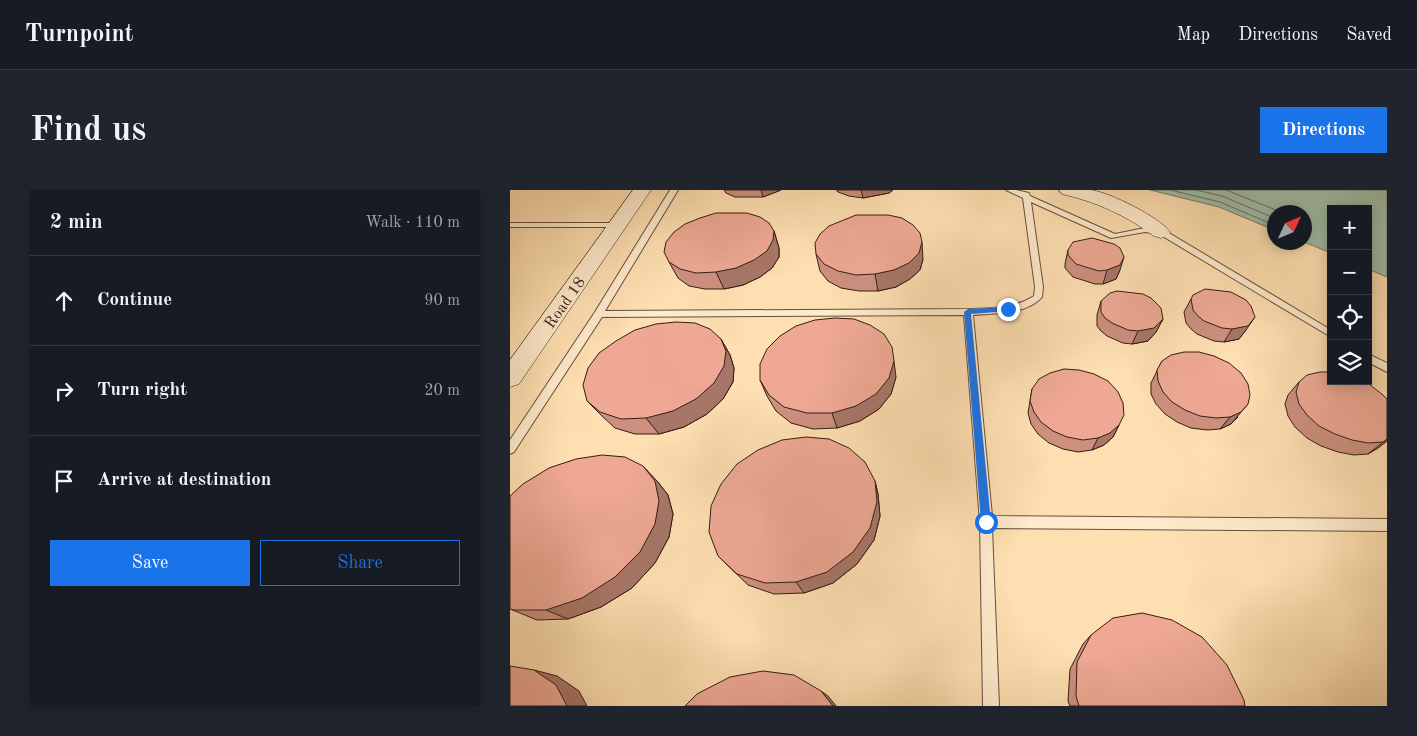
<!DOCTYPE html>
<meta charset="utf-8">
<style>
:root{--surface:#171b24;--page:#20242c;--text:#f1f3f6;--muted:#9ea1a6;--line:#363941;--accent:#1a73e8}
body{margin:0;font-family:"Old Standard TT",serif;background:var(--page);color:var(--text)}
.controls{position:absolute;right:15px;top:15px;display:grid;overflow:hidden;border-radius:0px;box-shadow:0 2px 12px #0003}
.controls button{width:45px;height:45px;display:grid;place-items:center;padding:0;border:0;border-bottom:1px solid var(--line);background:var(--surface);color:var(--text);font:25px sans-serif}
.compass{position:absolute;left:757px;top:15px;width:45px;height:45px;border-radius:50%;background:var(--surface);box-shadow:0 2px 12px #0003;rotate:46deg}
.stop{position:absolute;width:15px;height:15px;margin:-11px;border:4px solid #1a73e8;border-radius:50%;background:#fff}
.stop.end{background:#1a73e8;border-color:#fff;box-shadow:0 1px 5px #0008}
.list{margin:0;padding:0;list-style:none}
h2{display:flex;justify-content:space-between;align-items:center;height:65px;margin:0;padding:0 20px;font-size:21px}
h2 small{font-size:16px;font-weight:400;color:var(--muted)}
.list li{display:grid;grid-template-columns:32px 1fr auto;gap:15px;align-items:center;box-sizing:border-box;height:90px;padding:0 20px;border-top:1px solid var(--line)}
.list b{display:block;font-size:19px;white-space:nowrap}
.list em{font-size:16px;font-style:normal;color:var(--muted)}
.actions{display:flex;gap:10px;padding:15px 20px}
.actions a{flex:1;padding:11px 0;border:1px solid var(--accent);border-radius:0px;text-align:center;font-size:18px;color:var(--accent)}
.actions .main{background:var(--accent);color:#fff}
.icon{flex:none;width:28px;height:28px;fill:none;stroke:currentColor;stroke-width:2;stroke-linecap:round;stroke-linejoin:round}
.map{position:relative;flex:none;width:877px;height:516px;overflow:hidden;border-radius:0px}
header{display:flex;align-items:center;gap:30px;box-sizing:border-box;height:70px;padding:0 25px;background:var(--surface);border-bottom:1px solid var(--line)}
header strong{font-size:24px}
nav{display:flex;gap:28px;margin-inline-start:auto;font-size:18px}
.intro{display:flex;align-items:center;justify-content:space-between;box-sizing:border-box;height:120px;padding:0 30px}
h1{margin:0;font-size:35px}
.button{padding:12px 22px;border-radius:0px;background:var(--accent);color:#fff;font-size:18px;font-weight:700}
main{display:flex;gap:30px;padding:0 30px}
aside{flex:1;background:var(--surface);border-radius:0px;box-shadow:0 2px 12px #0003}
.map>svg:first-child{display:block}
.water{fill:#a0bda7;stroke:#757d6c}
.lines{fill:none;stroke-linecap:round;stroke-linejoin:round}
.shore{stroke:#6a6d5d;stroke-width:1}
.lane-casing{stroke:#664e3a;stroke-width:2}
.secondary-casing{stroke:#341d13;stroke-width:1}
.lane{fill:#feeacc;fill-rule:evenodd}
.secondary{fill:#feeacc;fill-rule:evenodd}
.wall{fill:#cd907f;stroke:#341d13}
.shaded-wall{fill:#a77668;stroke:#341d13}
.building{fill:#eea894;stroke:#341d13}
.route{fill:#1a73e8}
.labels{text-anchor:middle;stroke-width:4;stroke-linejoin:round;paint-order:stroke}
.far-street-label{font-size:16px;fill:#341d13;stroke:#feeacc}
</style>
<header>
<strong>Turnpoint</strong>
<nav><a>Map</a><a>Directions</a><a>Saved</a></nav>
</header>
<div class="intro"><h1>Find us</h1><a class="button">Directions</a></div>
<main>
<aside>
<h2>2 min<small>Walk · 110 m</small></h2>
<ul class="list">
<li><svg class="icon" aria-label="ahead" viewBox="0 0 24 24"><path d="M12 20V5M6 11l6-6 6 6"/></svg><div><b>Continue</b></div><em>90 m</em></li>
<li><svg class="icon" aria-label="right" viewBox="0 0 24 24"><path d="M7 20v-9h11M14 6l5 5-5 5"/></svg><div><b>Turn right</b></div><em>20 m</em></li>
<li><svg class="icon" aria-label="arrive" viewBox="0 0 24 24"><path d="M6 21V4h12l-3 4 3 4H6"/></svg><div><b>Arrive at destination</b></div></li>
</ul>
<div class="actions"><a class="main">Save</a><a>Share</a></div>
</aside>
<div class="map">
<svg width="877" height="516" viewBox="0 0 877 516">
<rect width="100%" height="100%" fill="#fedfb1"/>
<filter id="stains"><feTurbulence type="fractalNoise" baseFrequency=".004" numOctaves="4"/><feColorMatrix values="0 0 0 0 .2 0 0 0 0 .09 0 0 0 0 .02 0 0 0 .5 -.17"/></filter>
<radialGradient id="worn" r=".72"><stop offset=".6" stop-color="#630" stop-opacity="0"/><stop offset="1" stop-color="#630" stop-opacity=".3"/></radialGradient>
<path class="water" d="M640 0H877V87L858 79V19H821V63L794 52V22H764V40L709 17Z"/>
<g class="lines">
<g class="shore">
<path d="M660 0 710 12 764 35"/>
<path d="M686 0 712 6 764 28"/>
<path d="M716 0 771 22"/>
</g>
<defs>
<g id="lane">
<path d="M160 0H168L95 121 458 119C481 118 504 119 524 106L525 97 513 8 496 0H506L519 3 520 6 605 44 635 38 654 40 821 140V147L649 44 635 42 601 48 521 12 533 97 532 107C516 125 485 123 463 125L482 326 877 329V341L482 338 489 516H473L470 332 454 125 92 127 4 262 0 264V250L85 122Z"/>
<path d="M0 33H107L111 35 107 37H0Z"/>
<path d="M858 164 877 173V182L858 172Z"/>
</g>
<g id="secondary">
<path d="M123 0H141L9 194 0 197V170Z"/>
<path d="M549 0C560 0 571 0 581 0 599 2 651 28 660 42L658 46 651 48 644 46C615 25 587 12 552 4Z"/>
</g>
</defs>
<use href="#lane" class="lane-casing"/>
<use href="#secondary" class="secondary-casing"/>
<use href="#lane" class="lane"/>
<use href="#secondary" class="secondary"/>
</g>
<g class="wall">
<path d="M214 0H271L253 7H225L216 3Z"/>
<path d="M326 0H383L379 3 353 8 339 6 328 2Z"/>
<path d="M264 41 269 58V67L262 78 250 87 233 95 214 99H195L179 96 168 88 159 72Z"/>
<path d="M558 60 610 80 606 89 593 94H585L563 87 555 78V74Z"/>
<path d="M306 64 413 69 410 80 400 89 386 97 368 101H349L331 98 318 91 310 81Z"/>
<path d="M681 109 736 140 729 149 714 152 704 151 687 144 681 139 676 133 674 122Z"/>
<path d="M591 111 653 129 646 142 638 151 622 154 613 153 597 146 591 141 587 136V125Z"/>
<path d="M211 149 220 165 224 178 223 192 213 209 197 224 174 237 149 244H125L105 238 92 226 77 211Z"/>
<path d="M652 171 728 227 721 234 710 239 697 240 681 238 667 232 655 224 646 214 641 204V193Z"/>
<path d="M386 187 381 204 369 219 350 231 327 238 303 239 281 233 266 221 257 206 250 190Z"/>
<path d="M789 192 877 209V251L868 258 858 264 844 265 828 262 811 256 797 248 785 237 778 226 775 214 778 205Z"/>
<path d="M522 199 609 235 603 247 594 255 582 260 568 262 553 259 539 253 528 244 521 234 518 223Z"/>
<path d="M147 291 158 305 163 324 159 347 145 373 122 398 91 417 58 429 27 430 0 419Z"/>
<path d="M365 291 368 304 370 326 364 350 347 374 323 393 294 403 264 404 238 395 208 366Z"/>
<path d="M581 445 735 516H560L558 511 560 479 573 454Z"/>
</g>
<g class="shaded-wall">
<path d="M251 0H271L253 7Z"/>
<path d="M351 0H383L379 3 353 8Z"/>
<path d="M264 41 269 58V67L262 78 250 87 233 95 214 99 206 82Z"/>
<path d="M412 52 413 69 410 80 400 89 386 97 368 101 365 84Z"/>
<path d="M614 67 610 80 606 89 593 94 597 80Z"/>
<path d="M745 127 736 140 729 149 714 152 722 139Z"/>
<path d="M653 129 646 142 638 151 622 154 628 141Z"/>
<path d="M211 149 220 165 224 178 223 192 213 209 197 224 174 237 149 244 136 228Z"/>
<path d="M384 171 386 187 381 204 369 219 350 231 327 238 322 223Z"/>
<path d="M738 214 721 234 710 239 720 227Z"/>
<path d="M609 235 603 247 594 255 582 260 588 248Z"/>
<path d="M877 249V251L868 258 858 264 873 252Z"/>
<path d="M133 276 147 291 158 305 163 324 159 347 145 373 122 398 91 417 58 429 36 420Z"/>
<path d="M365 291 368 304 370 326 364 350 347 374 323 393 294 403 286 392Z"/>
<path d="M24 480 47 486 69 501 77 516H57Z"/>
<path d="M311 501 318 506 326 516H323Z"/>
</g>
<g class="building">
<path d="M206 23H237L250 27 259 33 264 41 263 50 257 61 244 70 226 78 206 82 186 83 170 79 159 72 154 62 156 52 164 42 175 34 190 28Z"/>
<path d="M346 25H378L392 28 403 35 410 43 412 52 409 63 399 73 384 80 365 84 346 85 328 81 314 74 306 64 305 53 310 44 319 36Z"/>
<path d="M582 48 604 54 610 58 614 67 610 75 597 80 589 81 566 74 558 65V60L563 52Z"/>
<path d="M695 99 721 102 736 110 741 116 745 127 738 136 722 139 712 138 694 131 688 126 683 120 681 109 683 105Z"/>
<path d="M607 101 633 104 641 108 651 118 653 129 644 138 628 141 618 140 602 133 595 128 591 122V111L600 103Z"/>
<path d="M325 128 344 129 360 135 374 144 382 157 384 171 379 188 366 204 346 216 322 223H297L274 217 259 205 250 190V174L257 159 270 146 286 136 305 130Z"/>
<path d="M166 132 185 133 200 139 211 149 216 161 214 176 204 193 186 209 163 221 136 228 111 229 90 222 77 211 73 195 78 178 89 163 106 151 125 140 146 134Z"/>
<path d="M674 162H689L704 166 719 173 731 183 738 194 740 205 738 214 731 222 720 227 706 228 690 226 675 220 662 212 653 202 648 191 647 180 652 171 661 165Z"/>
<path d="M554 179 569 180 584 184 598 191 608 202 613 213 614 225 609 235 600 243 588 248 573 250 557 247 543 241 531 232 524 222 520 211 522 199 529 189 540 183Z"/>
<path d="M810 182H821V191H853L859 194 873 205 877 209V249L873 252 858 253 842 250 825 244 809 236 797 225 789 214 786 202 789 192 797 185Z"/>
<path d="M296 247 319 249 339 258 355 272 365 291 367 312 360 338 343 362 317 382 286 392 255 393 227 384 208 366 199 342 201 316 211 294 227 274 248 260 272 250Z"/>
<path d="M92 265 115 267 133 276 145 291 149 311 145 334 130 362 105 387 72 408 36 420H4L0 419V306L13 294 39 278 66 269Z"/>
<path d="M632 423 662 430 692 447 717 475 734 510 735 516H569L566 506 567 472 581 445 603 428Z"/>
<path d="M0 476 24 480 46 495 57 516H0Z"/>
<path d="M253 481 284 485 311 501 323 516H175L187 504 220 487Z"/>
</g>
<path class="route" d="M498 117 500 118V121L461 124 481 332 476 336 471 332 454 122 458 119Z"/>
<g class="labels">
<g class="far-street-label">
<text transform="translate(54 112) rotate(-55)" y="6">Road 18</text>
</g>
</g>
<rect width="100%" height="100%" filter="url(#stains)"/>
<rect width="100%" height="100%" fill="url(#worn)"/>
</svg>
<div class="controls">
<button>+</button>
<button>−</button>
<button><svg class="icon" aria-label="locate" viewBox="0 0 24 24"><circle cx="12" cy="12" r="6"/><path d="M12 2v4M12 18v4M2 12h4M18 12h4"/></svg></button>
<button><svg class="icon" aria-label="layers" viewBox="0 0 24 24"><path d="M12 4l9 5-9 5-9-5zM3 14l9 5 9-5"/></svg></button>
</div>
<svg class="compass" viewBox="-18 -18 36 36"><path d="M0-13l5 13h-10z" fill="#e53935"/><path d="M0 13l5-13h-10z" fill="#9ea1a6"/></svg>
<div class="stop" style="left:476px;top:332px"></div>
<div class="stop end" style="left:498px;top:119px"></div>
</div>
</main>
